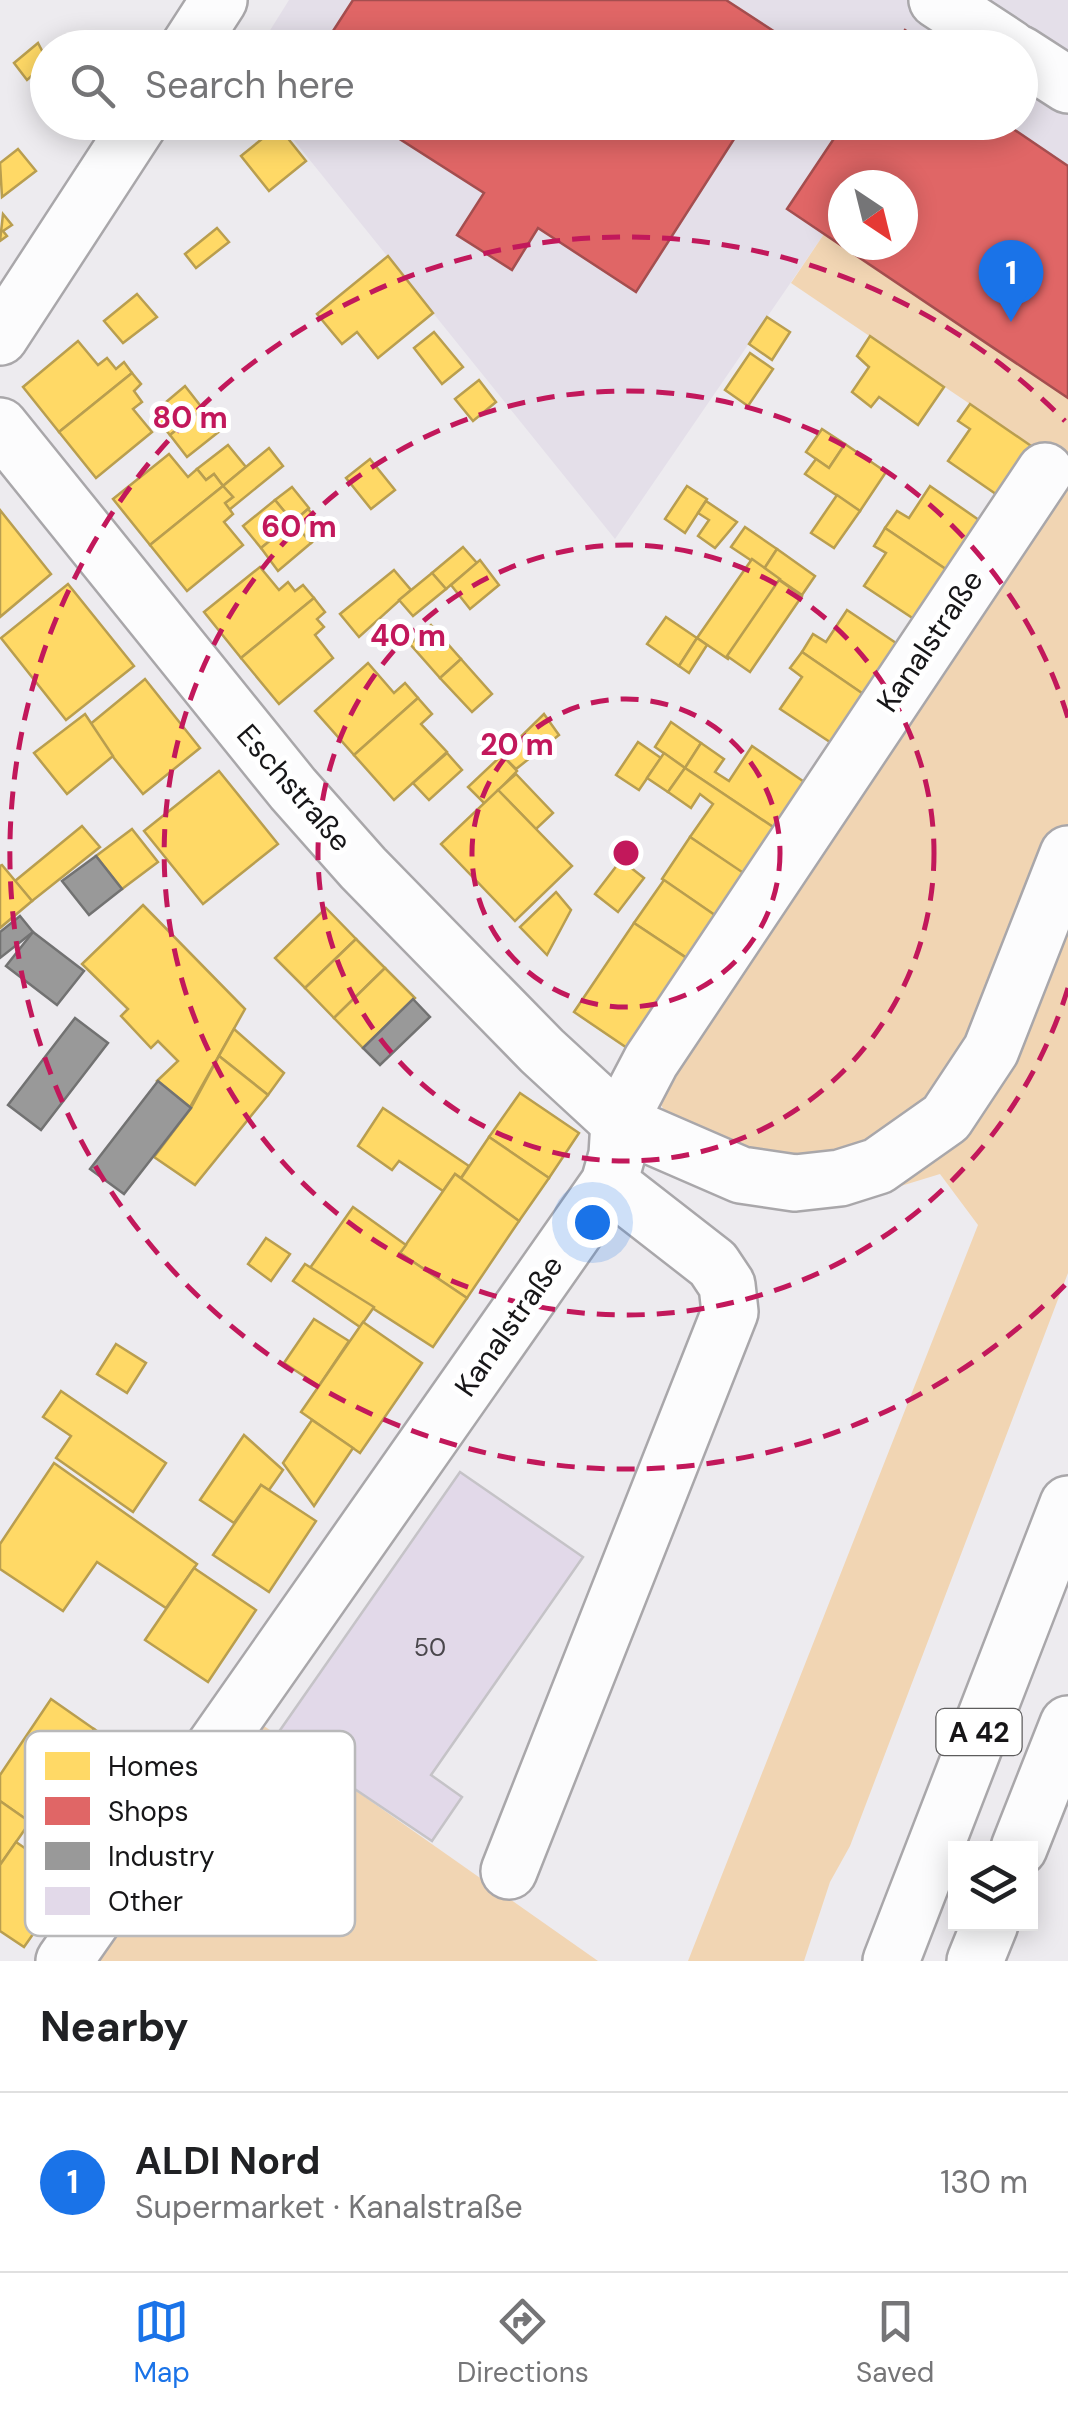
<!DOCTYPE html>
<meta charset="utf-8">
<style>
:root{--surface:#fff;--page:#f2f2f2;--text:#202124;--muted:#757577;--line:#e0e0e0;--accent:#1a73e8}
body{margin:0;font-family:"DM Sans",sans-serif;background:var(--page);color:var(--text)}
.controls{position:absolute;right:30px;bottom:30px;display:grid;overflow:hidden;border-radius:0px;box-shadow:0 5px 25px #0003}
.controls button{width:90px;height:90px;display:grid;place-items:center;padding:0;border:0;border-bottom:2px solid var(--line);background:var(--surface);color:var(--text);font:50px sans-serif}
.compass{position:absolute;left:828px;top:170px;width:90px;height:90px;border-radius:50%;background:var(--surface);box-shadow:0 5px 25px #0003;rotate:145deg}
.you{position:absolute;left:592px;top:1222px;width:35px;height:35px;margin:-25px;border:8px solid #fff;border-radius:50%;background:#1a73e8;box-shadow:0 0 0 15px #1a73e833}
.badge{display:grid;place-items:center;width:65px;height:65px;border-radius:50%;background:var(--accent);color:#fff;font-size:32px;font-weight:700}
.pin{position:absolute;translate:-50% -82px;filter:drop-shadow(0 2px 5px #0008)}
.pin::after{content:'';position:absolute;top:52px;width:35px;height:30px;background:inherit;clip-path:polygon(0 0,100% 0,50% 100%)}
.list{margin:0;padding:0;list-style:none}
h2{display:flex;justify-content:space-between;align-items:center;height:130px;margin:0;padding:0 40px;font-size:42px}
h2 small{font-size:32px;font-weight:400;color:var(--muted)}
.list li{display:grid;grid-template-columns:65px 1fr auto;gap:30px;align-items:center;box-sizing:border-box;height:180px;padding:0 40px;border-top:2px solid var(--line)}
.list b{display:block;font-size:38px;white-space:nowrap}
.list p{margin:0;font-size:32px;white-space:nowrap;color:var(--muted)}
.list em{font-size:32px;font-style:normal;color:var(--muted)}
.icon{flex:none;width:55px;height:55px;fill:none;stroke:currentColor;stroke-width:2;stroke-linecap:round;stroke-linejoin:round}
.map{position:relative;flex:none;width:1068px;height:1961px;overflow:hidden}
.search{position:absolute;background:var(--surface);box-shadow:0 5px 25px #0003;left:30px;right:30px;top:30px;height:110px;display:flex;align-items:center;gap:25px;box-sizing:border-box;padding:0 35px;border-radius:55px;color:var(--muted);font-size:38px}
.sheet{height:310px;background:var(--surface)}
nav{display:flex;justify-content:space-around;align-items:center;box-sizing:border-box;height:140px;border-top:2px solid var(--line);background:var(--surface);font-size:28px;color:var(--muted)}
nav a{display:grid;justify-items:center;gap:5px}
nav .on{color:var(--accent)}
.map>svg:first-child{display:block}
.built{fill:#e4dfe9;fill-rule:evenodd}
.green{fill:#f1d5b3}
.homes{fill:#ffd966;stroke:#b99e4f;stroke-width:2.5}
.shops{fill:#e06666;stroke:#a44e4f;stroke-width:2.5;fill-rule:evenodd}
.industry{fill:#999;stroke:#727272;stroke-width:2.5}
.building{fill:#e2d9e9;stroke:#c5c3c7;stroke-width:2.5}
.lines{fill:none;stroke-linecap:round;stroke-linejoin:round}
.minor-casing{stroke:#a9a7aa;stroke-width:60}
.highway-casing{stroke:#a9a7aa;stroke-width:60}
.minor{stroke:#fcfcfd;stroke-width:55}
.highway{stroke:#fcfcfd;stroke-width:55}
.ring{fill:none;stroke:#c2185b;stroke-width:5;stroke-dasharray:18 12}
.labels{text-anchor:middle;stroke-width:10;stroke-linejoin:round;paint-order:stroke}
.number-label{font-size:25px;fill:#4a474c}
.shield{fill:#fff;stroke:#5d5c5d;stroke-width:2.5}
.shield-label{font-size:28px;font-weight:bold;fill:#171618}
.street-label{font-size:30px;fill:#171618;stroke:#fff}
.key{fill:#fff;stroke:#b9b9ba;stroke-width:2.5}
.key-label{font-size:28px;fill:#171618}
.centre{fill:#c2185b;stroke:#fff;stroke-width:5}
.ring-label{font-size:30px;text-anchor:middle;font-weight:bold;fill:#c2185b;stroke:#fff;stroke-width:10;stroke-linejoin:round;paint-order:stroke}
</style>
<div class="map">
<svg width="1068" height="1961" viewBox="0 0 1068 1961">
<rect width="100%" height="100%" fill="#edebef"/>
<path class="built" d="M289 0H1068V398L824 234 615 539 280 123 1020 122V48H259ZM843 185H903V245H843Z"/>
<g class="green">
<path d="M824 234 1068 398V1273L850 1846 830 1882 804 1961H688L978 1225 940 1174 842 1204 667 1115 658 1100 660 1084 948 670 946 662 1060 465 791 283Z"/>
<path d="M257 1721 598 1961H91Z"/>
</g>
<g class="homes">
<path d="M38 43 48 62 27 80 14 63Z"/>
<path d="M278 126 306 161 269 191 241 156Z"/>
<path d="M18 149 36 171 2 197 0 163Z"/>
<path d="M3 214 12 225 3 231 7 236 0 241Z"/>
<path d="M217 228 229 242 196 268 185 254Z"/>
<path d="M388 256 433 313 378 358 357 332 342 344 317 314Z"/>
<path d="M137 294 157 317 123 343 104 321Z"/>
<path d="M767 317 790 332 772 360 749 344Z"/>
<path d="M434 332 463 367 442 384 414 348Z"/>
<path d="M870 336 944 387 918 425 879 397 871 407 852 392 869 367 857 356Z"/>
<path d="M78 341 98 365 107 358 116 369 124 362 132 373 59 432 23 387Z"/>
<path d="M750 353 773 369 748 406 725 390Z"/>
<path d="M132 373 141 384 134 391 142 402 133 409 152 432 96 478 59 432Z"/>
<path d="M479 380 496 402 473 421 455 399Z"/>
<path d="M185 386 203 409 170 435 152 414Z"/>
<path d="M970 404 1040 452 1006 501 948 461 970 429 958 421Z"/>
<path d="M203 409 221 430 187 457 170 435Z"/>
<path d="M822 429 845 444 829 468 806 452Z"/>
<path d="M845 444 886 472 860 511 805 474 816 459 829 468Z"/>
<path d="M228 445 246 467 223 486 214 474 206 480 197 469Z"/>
<path d="M269 448 283 466 229 510 225 503 233 497 223 486Z"/>
<path d="M169 454 188 477 197 469 206 480 214 474 223 486 150 545 113 499Z"/>
<path d="M370 459 395 490 371 509 346 478Z"/>
<path d="M223 486 233 497 225 503 233 514 224 522 243 545 187 591 150 545Z"/>
<path d="M687 486 707 499 685 533 665 519Z"/>
<path d="M930 486 989 527 956 576 885 528 897 511 909 518Z"/>
<path d="M292 487 309 508 293 522 275 500Z"/>
<path d="M837 495 860 511 834 548 811 533Z"/>
<path d="M275 500 293 522 261 548 243 526Z"/>
<path d="M706 501 737 522 715 548 698 536 709 520 698 513Z"/>
<path d="M308 509 326 530 311 543 293 522Z"/>
<path d="M0 510 51 574 0 617Z"/>
<path d="M293 522 311 543 278 571 261 548Z"/>
<path d="M745 527 777 549 764 569 731 547Z"/>
<path d="M885 528 956 576 923 625 864 586 886 553 874 546Z"/>
<path d="M463 547 477 563 446 589 432 573Z"/>
<path d="M777 549 815 576 802 595 764 569Z"/>
<path d="M752 559 780 579 728 659 697 638Z"/>
<path d="M480 560 499 585 470 609 451 585Z"/>
<path d="M260 567 279 590 288 582 295 591 303 585 314 598 241 658 204 612Z"/>
<path d="M394 570 411 590 359 637 340 614Z"/>
<path d="M432 573 446 589 413 616 399 600Z"/>
<path d="M779 580 802 596 750 672 727 656Z"/>
<path d="M68 584 134 666 66 720 1 638Z"/>
<path d="M314 598 325 612 317 619 324 627 315 635 333 658 279 704 241 658Z"/>
<path d="M847 610 905 649 872 700 802 652 813 634 826 642Z"/>
<path d="M666 617 697 638 679 666 647 644Z"/>
<path d="M431 625 461 659 440 678 410 644Z"/>
<path d="M697 638 707 645 689 673 679 666Z"/>
<path d="M802 652 872 700 839 748 780 709 802 677 790 668Z"/>
<path d="M461 659 492 694 472 712 440 678Z"/>
<path d="M368 663 394 693 405 683 418 698 354 755 315 711Z"/>
<path d="M145 679 200 748 143 794 88 726Z"/>
<path d="M418 698 432 714 421 724 447 752 394 800 354 755Z"/>
<path d="M85 714 113 756 67 794 34 753Z"/>
<path d="M544 714 559 735 516 769 502 755Z"/>
<path d="M671 722 701 743 685 768 655 747Z"/>
<path d="M638 742 661 758 639 790 616 775Z"/>
<path d="M701 743 724 759 715 772 729 781 752 746 813 788 782 833 685 768Z"/>
<path d="M447 753 462 770 429 800 413 783Z"/>
<path d="M664 753 685 768 668 792 647 778Z"/>
<path d="M502 755 517 771 485 804 468 787Z"/>
<path d="M685 768 782 833 751 879 690 837 713 804 700 794 691 808 668 792Z"/>
<path d="M219 771 278 844 203 904 144 831Z"/>
<path d="M516 774 553 813 536 829 498 790Z"/>
<path d="M498 790 572 866 515 921 441 844Z"/>
<path d="M82 826 100 847 32 901 15 881Z"/>
<path d="M132 829 158 862 122 889 96 856Z"/>
<path d="M690 837 751 878 722 920 662 879Z"/>
<path d="M621 860 644 878 618 912 595 894Z"/>
<path d="M2 865 32 901 0 928V866Z"/>
<path d="M664 880 722 920 693 962 634 923Z"/>
<path d="M556 892 571 910 547 955 520 927Z"/>
<path d="M143 905 245 1009 190 1107 157 1081 178 1061 158 1041 151 1048 121 1016 128 1009 82 964Z"/>
<path d="M326 908 356 939 305 988 275 958Z"/>
<path d="M634 923 694 963 633 1052 574 1012Z"/>
<path d="M356 939 385 968 334 1018 305 988Z"/>
<path d="M385 968 415 998 363 1048 334 1018Z"/>
<path d="M234 1029 284 1073 268 1095 219 1056Z"/>
<path d="M219 1056 268 1095 195 1185 154 1157 191 1108Z"/>
<path d="M520 1093 579 1133 549 1178 489 1137Z"/>
<path d="M383 1108 469 1166 461 1178 455 1174 443 1191 399 1161 392 1170 358 1146Z"/>
<path d="M489 1137 549 1178 519 1221 460 1180Z"/>
<path d="M455 1174 519 1221 467 1298 400 1253Z"/>
<path d="M353 1207 406 1245 400 1253 467 1298 433 1347 310 1268Z"/>
<path d="M266 1238 290 1254 271 1281 248 1264Z"/>
<path d="M305 1264 374 1307 360 1327 293 1281Z"/>
<path d="M314 1319 349 1341 319 1386 284 1363Z"/>
<path d="M363 1322 422 1363 360 1453 301 1412Z"/>
<path d="M116 1344 146 1363 127 1393 97 1374Z"/>
<path d="M61 1391 166 1463 133 1512 56 1458 71 1436 43 1417Z"/>
<path d="M312 1420 353 1448 314 1506 283 1463Z"/>
<path d="M244 1435 283 1470 269 1490 261 1485 234 1523 200 1500Z"/>
<path d="M54 1463 197 1564 166 1608 97 1562 63 1611 0 1569V1544Z"/>
<path d="M261 1485 316 1521 269 1592 213 1555Z"/>
<path d="M194 1568 256 1610 208 1682 145 1640Z"/>
<path d="M51 1699 94 1729 30 1822 0 1801V1775Z"/>
<path d="M94 1729 149 1766 102 1834 48 1797Z"/>
<path d="M0 1801 30 1822 0 1865Z"/>
<path d="M16 1842 71 1880 24 1947 0 1931V1865Z"/>
</g>
<g class="shops">
<path d="M353 0H726L795 45 322 48Z"/>
<path d="M905 30 931 48H893Z"/>
<path d="M373 122H745L636 292 538 228 512 270 457 235 484 193Z"/>
<path d="M845 122H1003L1068 166V398L787 209ZM843 185H903V245H843Z"/>
</g>
<g class="industry">
<path d="M96 856 122 889 89 915 62 881Z"/>
<path d="M20 916 33 932 0 958V932Z"/>
<path d="M33 932 84 971 57 1005 6 966Z"/>
<path d="M413 999 430 1017 380 1065 363 1048Z"/>
<path d="M75 1018 108 1043 41 1130 8 1105Z"/>
<path d="M158 1081 191 1108 124 1194 90 1169Z"/>
</g>
<path class="building" d="M460 1472 583 1557 431 1775 462 1797 432 1841 276 1736Z"/>
<g class="lines">
<defs>
<g id="minor">
<path d="M937 0 1010 48"/>
<path d="M188 48 219 0"/>
<path d="M1020 54 1068 85"/>
<path d="M0 337 140 122"/>
<path d="M0 426 293 789 363 868 542 1051 619 1122 741 1175 795 1183 840 1178 878 1166 946 1118 991 1050 1068 854"/>
<path d="M509 1871 730 1312 727 1285 713 1264 609 1183"/>
<path d="M64 1961 609 1183 617 1155 619 1122 651 1061 1045 471"/>
</g>
<g id="highway">
<path d="M1019 1848 1068 1724"/>
<path d="M891 1961 1068 1504"/>
<path d="M975 1961 990 1924"/>
</g>
</defs>
<use href="#minor" class="minor-casing"/>
<use href="#highway" class="highway-casing"/>
<use href="#minor" class="minor"/>
<use href="#highway" class="highway"/>
</g>
<g class="ring">
<circle cx="626" cy="853" r="154"/>
<circle cx="626" cy="853" r="308"/>
<path d="M1068 988A462 462 0 1 1 1068 718"/>
<path d="M1065 1285A616 616 0 1 1 1065 421"/>
</g>
<g class="labels">
<g class="number-label">
<text x="430" y="1656">50</text>
</g>
<rect class="shield" x="936.5" y="1709" width="85" height="46" rx="8"/>
<g class="shield-label">
<text x="979" y="1742">A 42</text>
</g>
<g class="street-label">
<text transform="translate(930 641) rotate(-56)" y="10">Kanalstraße</text>
<text transform="translate(294 788) rotate(49)" y="10">Eschstraße</text>
<text transform="translate(509 1326) rotate(-55)" y="10">Kanalstraße</text>
</g>
</g>
<rect x="25" y="1731" width="330" height="205" rx="15" class="key"/>
<rect x="45" y="1752" width="45" height="28" fill="#ffd966"/>
<rect x="45" y="1797" width="45" height="28" fill="#e06666"/>
<rect x="45" y="1842" width="45" height="28" fill="#999"/>
<rect x="45" y="1887" width="45" height="28" fill="#e2d9e9"/>
<g class="key-label">
<text x="108" y="1776">Homes</text>
<text x="108" y="1821">Shops</text>
<text x="108" y="1866">Industry</text>
<text x="108" y="1911">Other</text>
</g>
<circle cx="626" cy="853" r="15" class="centre"/>
<g class="ring-label">
<text x="190" y="428">80 m</text>
<text x="299" y="537">60 m</text>
<text x="408" y="646">40 m</text>
<text x="517" y="755">20 m</text>
</g>
</svg>
<div class="controls">
<button><svg class="icon" aria-label="layers" viewBox="0 0 24 24"><path d="M12 4l9 5-9 5-9-5zM3 14l9 5 9-5"/></svg></button>
</div>
<svg class="compass" viewBox="-18 -18 36 36"><path d="M0-13l5 13h-10z" fill="#e53935"/><path d="M0 13l5-13h-10z" fill="#757577"/></svg>
<div class="you"></div>
<div class="pin badge" style="left:1011px;top:322px">1</div>
<div class="search"><svg class="icon" aria-label="search" viewBox="0 0 24 24"><circle cx="10" cy="10" r="6"/><path d="M15 15l6 6"/></svg>Search here</div>
</div>
<section class="sheet">
<h2>Nearby<small></small></h2>
<ul class="list">
<li><span class="badge">1</span><div><b>ALDI Nord</b><p>Supermarket · Kanalstraße</p></div><em>130 m</em></li>
</ul>
</section>
<nav>
<a class="on"><svg class="icon" aria-label="map" viewBox="0 0 24 24"><path d="M3 6l6-2 6 2 6-2v14l-6 2-6-2-6 2zM9 4v14M15 6v14"/></svg>Map</a>
<a><svg class="icon" aria-label="directions" viewBox="0 0 24 24"><path d="M12 3l9 9-9 9-9-9zM9 14v-3h6M13 9l2 2-2 2"/></svg>Directions</a>
<a><svg class="icon" aria-label="saved" viewBox="0 0 24 24"><path d="M7 4h10v16l-5-4-5 4z"/></svg>Saved</a>
</nav>
